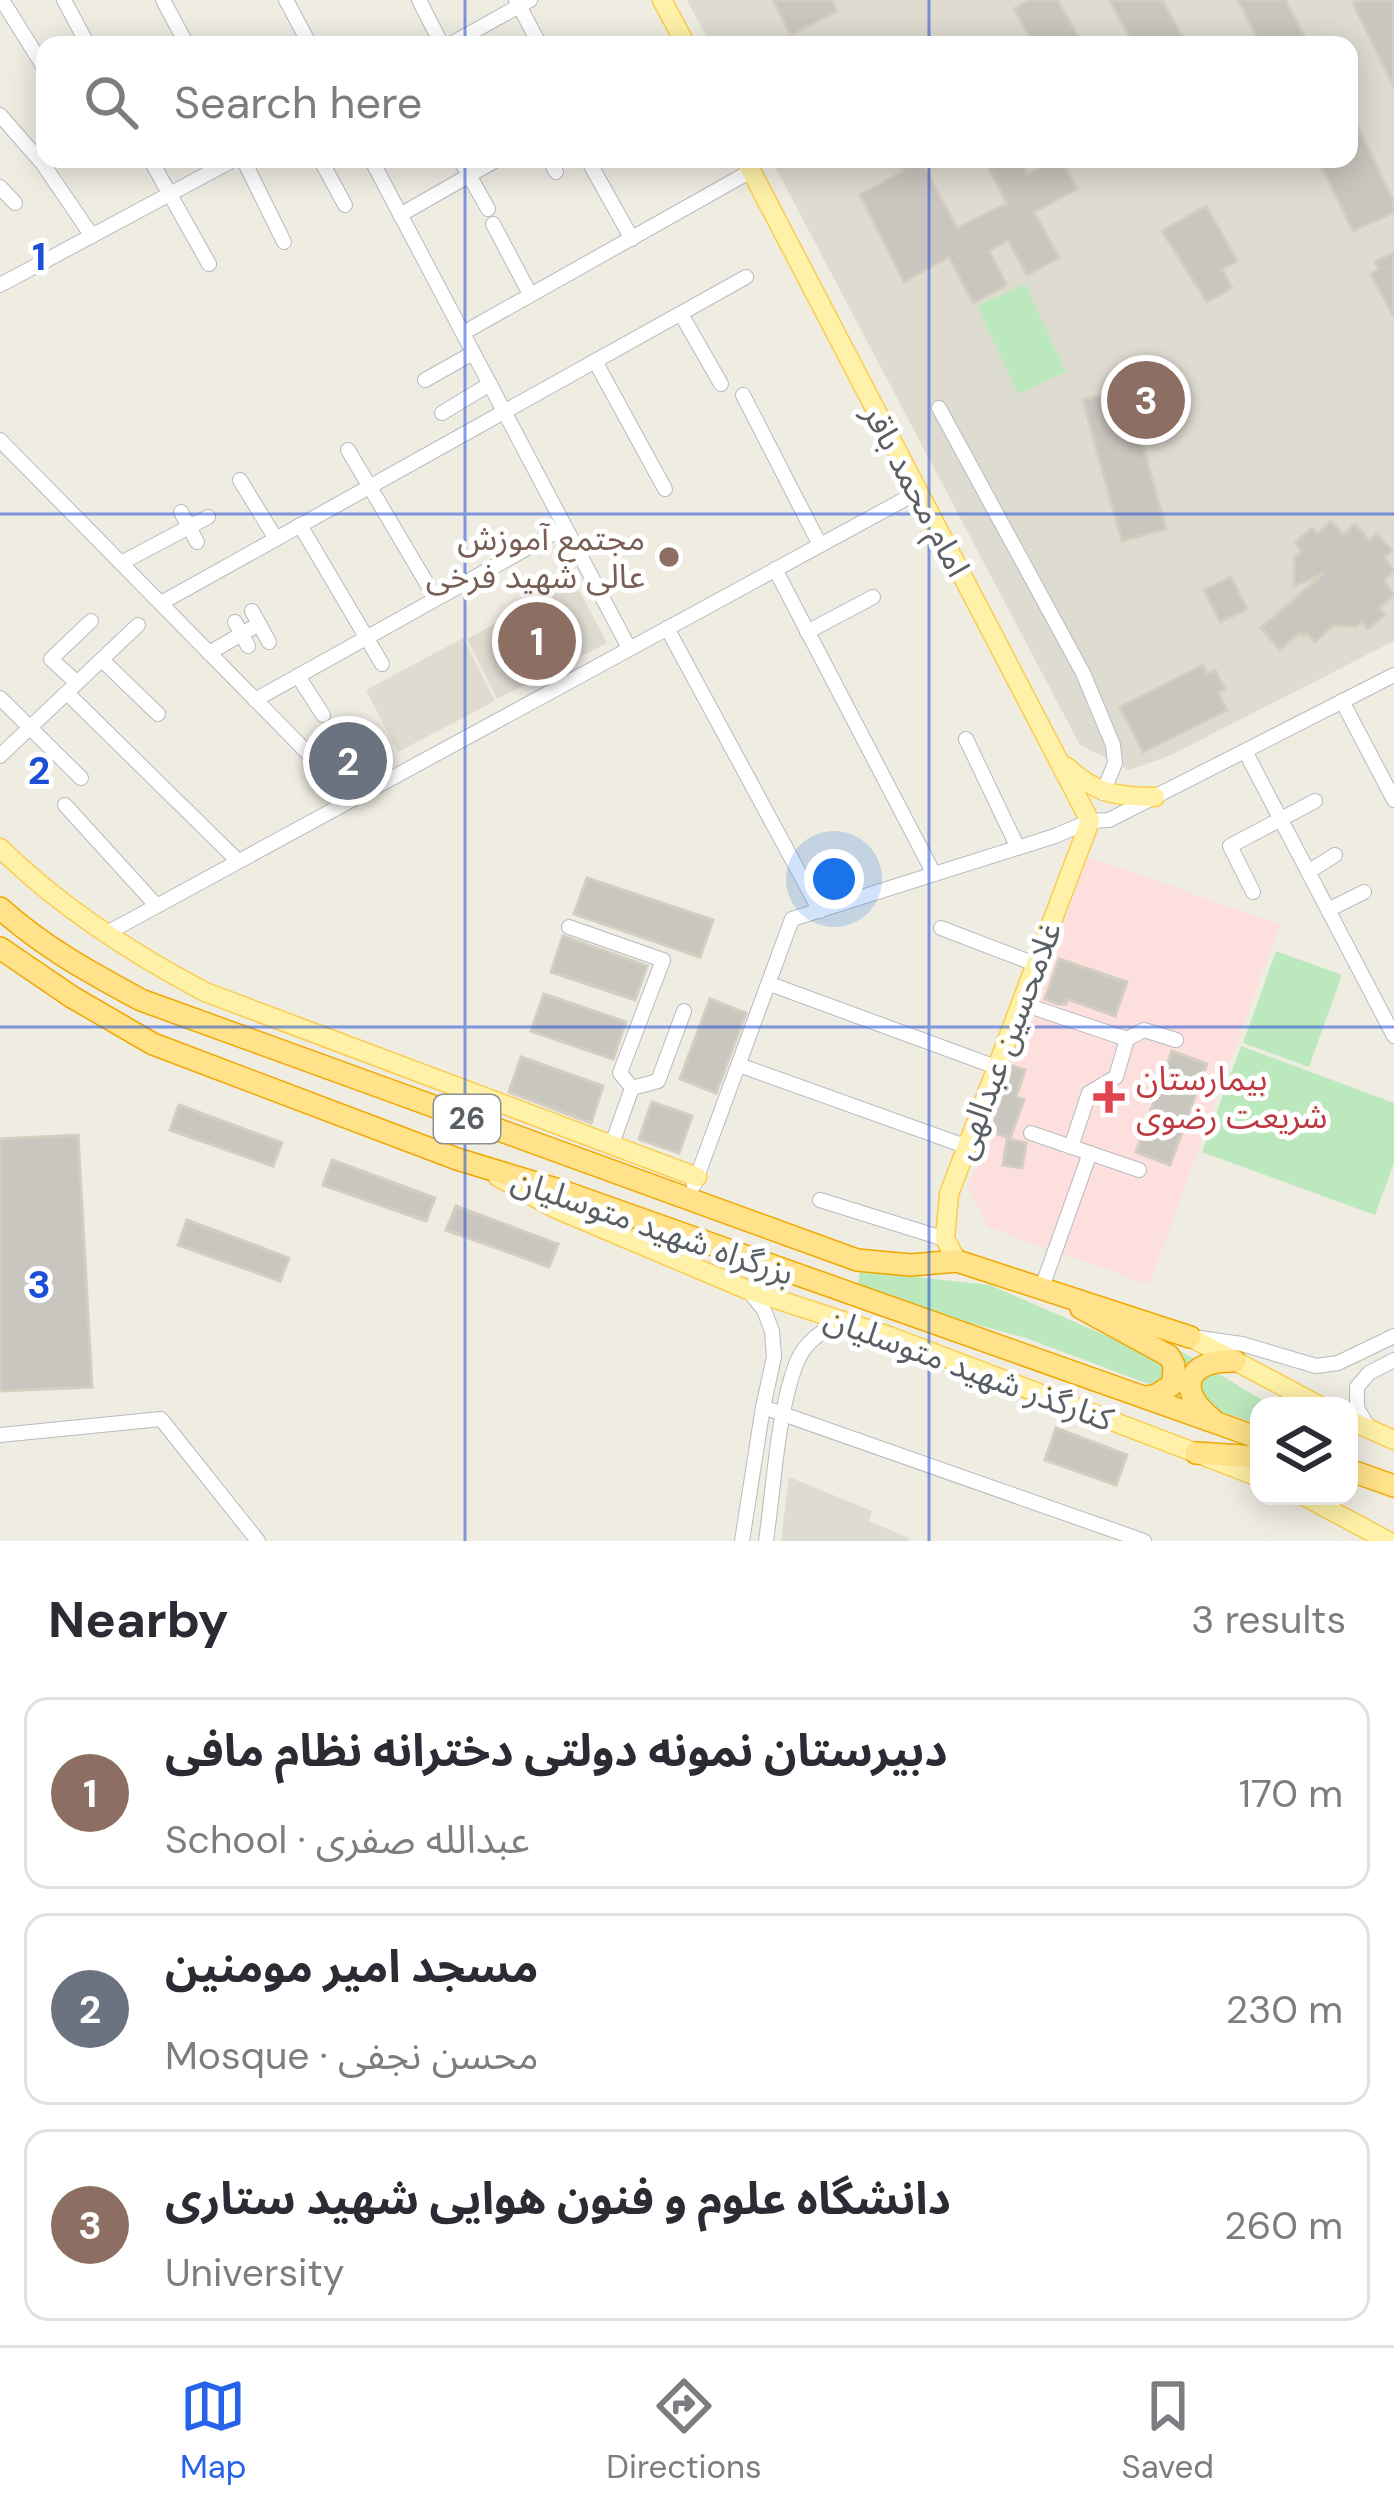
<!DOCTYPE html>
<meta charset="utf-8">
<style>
:root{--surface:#fff;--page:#f2f2f3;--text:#2b2b33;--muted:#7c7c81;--line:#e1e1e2;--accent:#2563eb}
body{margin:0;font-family:"DM Sans","Noto Sans Arabic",sans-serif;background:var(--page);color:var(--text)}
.controls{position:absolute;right:36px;bottom:36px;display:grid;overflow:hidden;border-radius:24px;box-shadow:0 6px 30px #0003}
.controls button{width:108px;height:108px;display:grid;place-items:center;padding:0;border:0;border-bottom:3px solid var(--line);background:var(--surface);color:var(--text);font:60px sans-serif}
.you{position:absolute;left:834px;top:879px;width:42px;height:42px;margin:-30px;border:9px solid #fff;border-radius:50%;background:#1a73e8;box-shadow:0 0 0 18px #1a73e833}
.badge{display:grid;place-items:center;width:78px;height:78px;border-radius:50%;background:var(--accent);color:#fff;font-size:39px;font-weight:700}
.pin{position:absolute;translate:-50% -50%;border:6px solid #fff;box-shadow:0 3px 12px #0006}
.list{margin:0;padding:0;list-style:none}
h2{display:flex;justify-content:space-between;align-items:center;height:156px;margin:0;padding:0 48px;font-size:51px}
h2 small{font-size:39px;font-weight:400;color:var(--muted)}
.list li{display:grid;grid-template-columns:78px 1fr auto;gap:36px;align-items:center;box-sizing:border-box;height:192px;margin:0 24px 24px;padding:0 24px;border:3px solid var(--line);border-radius:24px}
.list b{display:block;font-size:45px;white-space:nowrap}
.list p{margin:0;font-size:39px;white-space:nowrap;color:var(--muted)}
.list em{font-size:39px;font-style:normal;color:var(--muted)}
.icon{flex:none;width:66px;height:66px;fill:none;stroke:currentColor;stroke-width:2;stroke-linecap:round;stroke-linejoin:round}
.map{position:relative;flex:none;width:1394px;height:1541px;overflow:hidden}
.search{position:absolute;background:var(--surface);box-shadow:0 6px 30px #0003;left:36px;right:36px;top:36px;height:132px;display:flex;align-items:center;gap:30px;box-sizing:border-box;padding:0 42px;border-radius:24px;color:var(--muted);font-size:45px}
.sheet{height:804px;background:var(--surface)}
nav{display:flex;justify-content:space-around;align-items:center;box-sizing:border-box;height:168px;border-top:3px solid var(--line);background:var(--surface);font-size:33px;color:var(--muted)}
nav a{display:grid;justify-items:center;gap:6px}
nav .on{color:var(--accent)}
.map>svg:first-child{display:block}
.education{fill:#dedbd1}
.medical{fill:#fde0dd}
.green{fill:#bce8bd}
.building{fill:#c9c6bf;stroke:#d4cec0;stroke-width:3}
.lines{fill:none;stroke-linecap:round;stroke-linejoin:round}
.minor-casing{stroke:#b7bac0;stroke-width:16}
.major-casing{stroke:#fbcc4e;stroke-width:21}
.highway-casing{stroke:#f1a700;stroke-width:24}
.minor{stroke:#fff;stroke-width:14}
.major{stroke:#fff1a7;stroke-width:18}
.highway{stroke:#ffe289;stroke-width:21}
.grid{fill:none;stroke:#1d4ed8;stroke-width:3;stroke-opacity:0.55}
.education-dot{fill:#8d6e63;stroke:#fff;stroke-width:4.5}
.health-dot{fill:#e0444e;stroke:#fff;stroke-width:4.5}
.labels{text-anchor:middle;stroke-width:10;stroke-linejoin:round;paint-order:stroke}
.shield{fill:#fff;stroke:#8c8f92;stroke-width:3}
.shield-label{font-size:30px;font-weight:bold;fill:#5a5f64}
.street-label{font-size:33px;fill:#5a5f64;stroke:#fff}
.education-label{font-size:33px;fill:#785e54;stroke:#fff;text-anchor:end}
.health-label{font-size:33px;fill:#be3a42;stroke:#fff;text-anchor:start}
.grid-label{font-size:39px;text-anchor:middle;font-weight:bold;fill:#1d4ed8;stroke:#fff;stroke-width:10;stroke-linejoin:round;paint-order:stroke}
</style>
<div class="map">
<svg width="1394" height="1541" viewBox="0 0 1394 1541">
<rect width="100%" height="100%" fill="#efece2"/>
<g class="education">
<path d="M687 0H1394V641L1169 756 1129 770 1080 745 771 159H1349V45H711Z"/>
<path d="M574 581 607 643 497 699 467 639Z"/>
<path d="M463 638 495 701 398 752 366 690Z"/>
<path d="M789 1477 872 1511 869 1521 909 1538 908 1541H781Z"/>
</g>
<path class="medical" d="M1088 857 1280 924 1149 1285 989 1228 968 1188Z"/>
<g class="green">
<path d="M1025 284 1066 372 1018 394 977 306Z"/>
<path d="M1276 951 1342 975 1309 1067 1243 1043Z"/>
<path d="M1241 1046 1394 1103V1163L1375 1215 1202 1152Z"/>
<path d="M860 1271 990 1285 1148 1354 1163 1361 1169 1377 1154 1386 1023 1337 955 1319 858 1285Z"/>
<path d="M1110 1322 1171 1345 1272 1406H1259V1424L1168 1395 1185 1382Z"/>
</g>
<g class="building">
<path d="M773 0H831L837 11 791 35Z"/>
<path d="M1030 0H1057L1083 45H1034L1014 9Z"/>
<path d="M1109 0H1162L1187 45H1115L1130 37Z"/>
<path d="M1238 0H1285L1306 39 1295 45H1261Z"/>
<path d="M1359 0H1394V87L1353 3Z"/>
<path d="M1349 109 1394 202V212L1353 231 1318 159H1349Z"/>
<path d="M897 159H920L957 228 1007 203 984 159H1019L1027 174 1061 159 1077 189 1034 212 1059 258 1027 275 1008 240 989 251 1007 285 973 303 949 257 904 282 860 195 904 171Z"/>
<path d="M1206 206 1237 261 1222 269 1232 288 1207 302 1162 231Z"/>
<path d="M1394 252V317L1371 274 1379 269 1375 262Z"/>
<path d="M1127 388 1166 529 1122 541 1083 400Z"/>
<path d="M1331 521 1343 535 1355 524 1370 541 1377 534 1392 550 1384 557 1394 571 1384 580 1394 595 1379 608 1385 615 1368 629 1362 622 1356 627 1334 625 1315 642 1306 633 1303 636 1300 632 1280 650 1261 628 1323 574 1294 586 1295 557 1302 551 1295 543 1312 528 1317 534Z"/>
<path d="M1231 577 1247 609 1220 622 1204 590Z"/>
<path d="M1203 665 1207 674 1215 670 1225 689 1218 693 1227 710 1143 752 1120 707Z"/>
<path d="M587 878 713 920 700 957 574 914Z"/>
<path d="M563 936 647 966 635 1000 551 972Z"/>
<path d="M1059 959 1127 982 1115 1016 1067 999 1066 1004H1058L1045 999Z"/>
<path d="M544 994 626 1022 613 1059 531 1031Z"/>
<path d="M710 999 746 1013 716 1093 680 1079Z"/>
<path d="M1172 1051 1207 1064 1170 1165 1136 1152Z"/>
<path d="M521 1057 603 1086 591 1123 509 1092Z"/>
<path d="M1013 1066 1025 1070 1016 1097 1024 1100 1010 1138 989 1131Z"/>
<path d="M652 1102 692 1116 679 1153 639 1139Z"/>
<path d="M179 1105 282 1143 273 1166 170 1130Z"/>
<path d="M78 1135 92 1387 0 1391V1139Z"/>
<path d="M1007 1139 1026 1143 1022 1168 1003 1165Z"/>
<path d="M332 1160 435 1198 426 1221 323 1185Z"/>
<path d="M456 1206 558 1244 549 1267 446 1230Z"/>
<path d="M187 1220 289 1258 280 1281 178 1245Z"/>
<path d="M1056 1428 1127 1455 1116 1485 1045 1460Z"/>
</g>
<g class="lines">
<defs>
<g id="minor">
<path d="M2 0 42 64"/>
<path d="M64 0 88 45"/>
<path d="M163 0 187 45"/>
<path d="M286 0 310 45"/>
<path d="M419 0 442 45"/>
<path d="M516 0 540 45"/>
<path d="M449 45 530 0"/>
<path d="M0 115 43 164 92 236"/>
<path d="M150 159 209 264"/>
<path d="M243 159 284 242"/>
<path d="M320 159 345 205"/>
<path d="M371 159 629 648"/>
<path d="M460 159 488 209"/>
<path d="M549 159 556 172"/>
<path d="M589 162 632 239"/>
<path d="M0 187 15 203"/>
<path d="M400 215 498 159"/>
<path d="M493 224 530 294"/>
<path d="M0 285 235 159"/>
<path d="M681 314 721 384"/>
<path d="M463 333 751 171"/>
<path d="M595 361 665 489"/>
<path d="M425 380 473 353"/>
<path d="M743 395 820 545"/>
<path d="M939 408 1083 673 1113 745 1115 763 1103 793"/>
<path d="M442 413 490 384"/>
<path d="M0 440 352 798"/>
<path d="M348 450 436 599"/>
<path d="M240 480 276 539"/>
<path d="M181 512 197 542"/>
<path d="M300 525 382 664"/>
<path d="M121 563 208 517"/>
<path d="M775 569 934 874"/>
<path d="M161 603 746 277"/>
<path d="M252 611 269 642"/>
<path d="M235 622 248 646"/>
<path d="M667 628 820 911"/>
<path d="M807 632 873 597"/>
<path d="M209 653 259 624"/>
<path d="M102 660 158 714"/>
<path d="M298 676 323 715"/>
<path d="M77 683 51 659 91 621"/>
<path d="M67 693 237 860"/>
<path d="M0 698 81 778"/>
<path d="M255 700 565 527"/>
<path d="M1342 701 1394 800"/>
<path d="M966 739 1018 848"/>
<path d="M1245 751 1394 1036"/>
<path d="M0 756 138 625"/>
<path d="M65 805 155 904"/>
<path d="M1308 872 1335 855"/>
<path d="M1253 892 1230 846 1315 801"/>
<path d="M1328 910 1364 892"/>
<path d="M569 927 663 960 620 1073 632 1088"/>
<path d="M941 928 1035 964"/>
<path d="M107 933 918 492"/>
<path d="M770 984 996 1067"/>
<path d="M1020 1003 1127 1039 1144 1030 1176 1040"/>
<path d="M739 1065 965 1146"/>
<path d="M1031 1133 1139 1170"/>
<path d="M612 1144 632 1088 658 1081 684 1011"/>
<path d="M1071 1147 1089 1093 1116 1077 1127 1039"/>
<path d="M694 1185 792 919 1055 836 1090 821 1109 820 1394 675"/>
<path d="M820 1200 945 1239"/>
<path d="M1041 1290 1090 1153"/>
<path d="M1200 1338 1242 1344 1316 1366 1338 1363 1394 1336"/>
<path d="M763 1407 1144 1541"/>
<path d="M1369 1428 1357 1408V1387L1369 1373 1394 1360"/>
<path d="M0 1435 161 1419 258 1541"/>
<path d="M742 1541 763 1407 774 1357 772 1331 764 1310 748 1290"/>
<path d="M766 1541C774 1486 777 1415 796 1364 804 1343 823 1328 844 1322"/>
</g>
<g id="major">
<path d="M662 0 686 45"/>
<path d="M745 159 1090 821 949 1194 945 1239 957 1261"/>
<path d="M1067 767C1094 793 1118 797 1155 797"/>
<path d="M0 848C60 907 131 953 205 992L697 1177"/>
<path d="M498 1177 554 1208 748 1290 889 1336 1259 1477"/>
<path d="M1190 1337 1320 1406"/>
<path d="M1349 1420 1394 1440"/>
<path d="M1304 1496 1388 1541"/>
</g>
<g id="highway">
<path d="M0 908C43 947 91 973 141 1000L857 1260 911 1265 957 1261 1190 1337"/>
<path d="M0 948 72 997 153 1044 457 1159 559 1190 1259 1438"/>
<path d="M1081 1308 1169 1356 1174 1365 1173 1384 1157 1395 1146 1397"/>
<path d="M1212 1419C1174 1389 1188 1359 1235 1361"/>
<path d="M1196 1453 1259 1457"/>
<path d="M1349 1470 1394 1486"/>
</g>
</defs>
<use href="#minor" class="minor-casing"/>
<use href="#major" class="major-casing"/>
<use href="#highway" class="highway-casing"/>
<use href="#minor" class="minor"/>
<use href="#major" class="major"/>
<use href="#highway" class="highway"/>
</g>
<path class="grid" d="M465 0V45M929 0V45M465 159V1541M929 159V1541M0 514H1394M0 1027H1394"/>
<circle class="education-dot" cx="669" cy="557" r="12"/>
<path class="health-dot" d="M1103 1079h12v12h12v12h-12v12h-12v-12h-12v-12h12z"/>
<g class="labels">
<rect class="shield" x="434" y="1095" width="66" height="48" rx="9"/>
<g class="shield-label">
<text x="467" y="1129">26</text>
</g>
<g class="street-label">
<text transform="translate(917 490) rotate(62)" y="12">امام محمد باقر</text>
<text transform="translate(1006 1040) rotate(-69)" y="12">غلامحسین عبدالهی</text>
<text transform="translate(653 1226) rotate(19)" y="12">بزرگراه شهید متوسلیان</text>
<text transform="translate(969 1368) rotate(20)" y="12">کنارگذر شهید متوسلیان</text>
</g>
<g class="education-label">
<text x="645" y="550">مجتمع آموزش<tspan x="645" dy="38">عالی شهید فرخی</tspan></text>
</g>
<g class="health-label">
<text x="1136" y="1090">بیمارستان<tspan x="1136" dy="38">شریعت رضوی</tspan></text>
</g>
</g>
<g class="grid-label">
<text x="39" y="270">1</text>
<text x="39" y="784">2</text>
<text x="39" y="1298">3</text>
</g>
</svg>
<div class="controls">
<button><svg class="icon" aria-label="layers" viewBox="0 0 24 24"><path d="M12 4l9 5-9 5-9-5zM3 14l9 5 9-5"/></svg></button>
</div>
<div class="you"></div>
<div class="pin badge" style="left:537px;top:641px;background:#8d6e63">1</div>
<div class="pin badge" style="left:348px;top:761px;background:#6b7280">2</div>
<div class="pin badge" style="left:1146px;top:400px;background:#8d6e63">3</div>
<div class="search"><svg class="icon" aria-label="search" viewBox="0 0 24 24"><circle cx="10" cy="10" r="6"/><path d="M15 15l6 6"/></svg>Search here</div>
</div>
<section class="sheet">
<h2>Nearby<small>3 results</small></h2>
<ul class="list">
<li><span class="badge" style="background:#8d6e63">1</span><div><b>دبیرستان نمونه دولتی دخترانه نظام مافی</b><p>School · عبدالله صفری</p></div><em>170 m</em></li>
<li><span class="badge" style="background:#6b7280">2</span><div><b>مسجد امیر مومنین</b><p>Mosque · محسن نجفی</p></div><em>230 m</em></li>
<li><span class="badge" style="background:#8d6e63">3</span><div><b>دانشگاه علوم و فنون هوایی شهید ستاری</b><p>University</p></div><em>260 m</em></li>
</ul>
</section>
<nav>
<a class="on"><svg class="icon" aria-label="map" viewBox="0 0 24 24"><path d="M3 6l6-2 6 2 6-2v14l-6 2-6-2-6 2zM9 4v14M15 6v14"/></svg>Map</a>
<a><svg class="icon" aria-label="directions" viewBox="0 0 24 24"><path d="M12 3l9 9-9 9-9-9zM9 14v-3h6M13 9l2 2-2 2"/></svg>Directions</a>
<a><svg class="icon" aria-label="saved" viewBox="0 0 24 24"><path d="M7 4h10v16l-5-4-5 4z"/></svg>Saved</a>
</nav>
